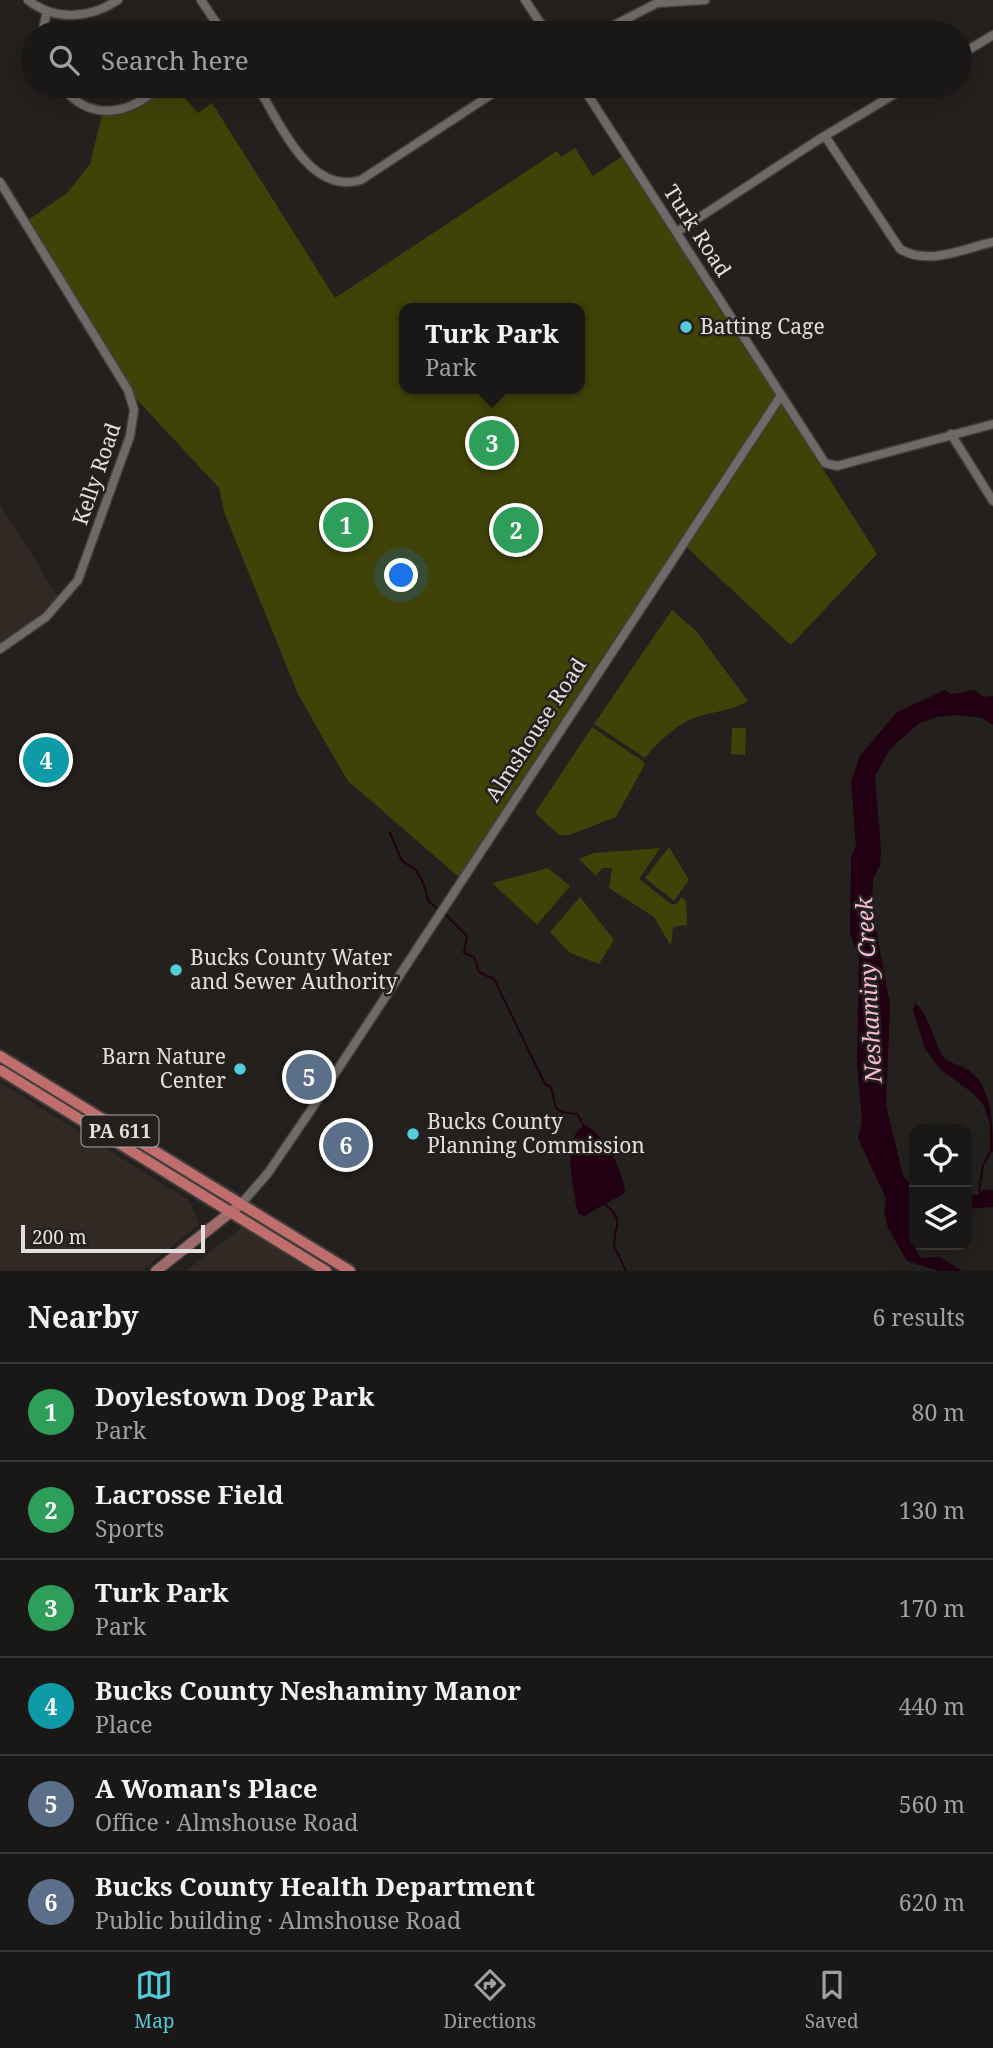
<!DOCTYPE html>
<meta charset="utf-8">
<style>
:root{--surface:#1a1816;--page:#272523;--text:#f1f3f6;--muted:#9fa0a1;--line:#383735;--accent:#52cbda}
body{margin:0;font-family:"Noto Serif",serif;background:var(--page);color:var(--text)}
.controls{position:absolute;right:21px;bottom:21px;display:grid;overflow:hidden;border-radius:14px;box-shadow:0 7px 28px #0002}
.controls button{width:63px;height:63px;display:grid;place-items:center;padding:0;border:0;border-bottom:2px solid var(--line);background:var(--surface);color:var(--text);font:35px sans-serif}
.scale{position:absolute;left:21px;bottom:18px;width:184px;box-sizing:border-box;padding-left:7px;border:4px solid #e2dfde;border-top:0;font-size:19px;line-height:24px;white-space:nowrap;color:#e2dfde;-webkit-text-stroke:5px #23201e;paint-order:stroke}
.you{position:absolute;left:402px;top:576px;width:24px;height:24px;margin:-18px;border:5px solid #fff;border-radius:50%;background:#1a73e8;box-shadow:0 0 0 10px #1a73e833}
.badge{display:grid;place-items:center;width:46px;height:46px;border-radius:50%;background:var(--accent);color:#fff;font-size:23px;font-weight:700}
.pin{position:absolute;translate:-50% -50%;border:4px solid #fff;box-shadow:0 2px 7px #0006}
.popup{position:absolute;left:399px;top:303px;width:186px;height:91px;box-sizing:border-box;display:grid;place-content:center;border-radius:14px;background:var(--surface);filter:drop-shadow(0 2px 5px #0005);font-size:23px;white-space:nowrap;color:var(--muted)}
.popup b{font-size:26px;color:var(--text)}
.popup::after{content:'';position:absolute;left:50%;top:100%;margin-left:-14px;border:14px solid transparent;border-top-color:var(--surface)}
.list{margin:0;padding:0;list-style:none}
h2{display:flex;justify-content:space-between;align-items:center;height:91px;margin:0;padding:0 28px;font-size:30px}
h2 small{font-size:23px;font-weight:400;color:var(--muted)}
.list li{display:grid;grid-template-columns:46px 1fr auto;gap:21px;align-items:center;box-sizing:border-box;height:98px;padding:0 28px;border-top:2px solid var(--line)}
.list b{display:block;font-size:26px;white-space:nowrap}
.list p{margin:0;font-size:23px;white-space:nowrap;color:var(--muted)}
.list em{font-size:23px;font-style:normal;color:var(--muted)}
.icon{flex:none;width:38px;height:38px;fill:none;stroke:currentColor;stroke-width:2;stroke-linecap:round;stroke-linejoin:round}
.map{position:relative;flex:none;width:993px;height:1271px;overflow:hidden}
.search{position:absolute;background:var(--surface);box-shadow:0 7px 28px #0002;left:21px;right:21px;top:21px;height:77px;display:flex;align-items:center;gap:18px;box-sizing:border-box;padding:0 24px;border-radius:38px;color:var(--muted);font-size:26px}
.sheet{height:679px;background:var(--surface)}
nav{display:flex;justify-content:space-around;align-items:center;box-sizing:border-box;height:98px;border-top:2px solid var(--line);background:var(--surface);font-size:19px;color:var(--muted)}
nav a{display:grid;justify-items:center;gap:4px}
nav .on{color:var(--accent)}
.map>svg:first-child{display:block}
.built{fill:#322924}
.green{fill:#3f4308;fill-rule:evenodd}
.water{fill:#210011}
.lines{fill:none;stroke-linecap:round;stroke-linejoin:round}
.stream{stroke:#210011;stroke-width:2}
.minor-casing{stroke:#403d3b;stroke-width:11}
.major-casing{stroke:#403d3b;stroke-width:13}
.highway-casing{stroke:#403d3b;stroke-width:14}
.minor{stroke:#6e6a67;stroke-width:8}
.major{stroke:#9f6c6b;stroke-width:10}
.highway{stroke:#c06e6d;stroke-width:10}
.poi-dot{fill:#52cbda;stroke:#23201e;stroke-width:2.5}
.labels{text-anchor:middle;stroke-width:5;stroke-linejoin:round;paint-order:stroke}
.shield{fill:#23201e;stroke:#a9a6a4;stroke-width:2}
.shield-label{font-size:19px;font-weight:bold;fill:#e2dfde}
.street-label{font-size:21px;fill:#e2dfde;stroke:#23201e}
.poi-label{font-size:21px;fill:#e2dfde;stroke:#23201e;text-anchor:start}
.water-label{font-size:23px;font-style:italic;fill:#f6bad6;stroke:#23201e}
</style>
<div class="map">
<svg width="993" height="1271" viewBox="0 0 993 1271">
<rect width="100%" height="100%" fill="#23201e"/>
<g class="built">
<path d="M0 504 58 597 43 614 0 643Z"/>
<path d="M0 1082 190 1201 199 1225 141 1271H0Z"/>
<path d="M242 1227 312 1271H186Z"/>
</g>
<g class="green">
<path d="M158 86H174L198 113 212 103 335 298 557 151 561 157 575 148 593 176 624 155 877 554 791 645 683 544 461 879 347 780 298 694 224 512 219 488 128 390 24 223 67 193 90 164 103 111H116ZM405 308H580V389H405Z"/>
<path d="M672 610 696 631 748 701C731 712 711 711 694 718 676 725 657 743 645 758L594 724Z"/>
<path d="M592 727 644 762V766L616 817 569 835H559L535 813Z"/>
<path d="M732 728H746L745 755 731 754Z"/>
<path d="M669 847 689 880 674 901 645 878Z"/>
<path d="M660 848 639 879 671 904H677L681 897 686 901 687 925 673 927 671 946 654 917 609 888 612 868H602L596 876 579 859 594 853Z"/>
<path d="M548 868 570 886 537 925 492 883Z"/>
<path d="M580 897 614 940 599 964 570 953 550 932Z"/>
</g>
<g class="water">
<path d="M945 690 951 694 975 690 984 697 993 696V725L982 718 958 715 936 717 918 724 890 749 875 776 881 848 880 865 873 879 872 907 890 1005 886 1105 903 1176 914 1188 912 1244 921 1258 940 1257 962 1271H939L907 1261 888 1228 884 1211 886 1198 858 1139 862 1122 857 1064 859 958 850 933 851 857 856 846 851 781 860 756 897 712Z"/>
<path d="M915 1003C927 1011 934 1041 942 1055 948 1064 956 1063 965 1068 993 1084 993 1123 993 1152L990 1151V1124L984 1106 974 1094 941 1070 925 1049 913 1010Z"/>
<path d="M585 1125C603 1133 625 1173 625 1193L584 1216 579 1214 576 1206C574 1182 560 1139 585 1125Z"/>
<path d="M983 1190H993V1207L967 1209V1194L978 1195Z"/>
</g>
<g class="lines">
<g class="stream">
<path d="M390 833 402 861 415 869 422 880 429 902 437 908"/>
<path d="M445 914 467 936 464 953 474 957 479 972 494 979 545 1084 551 1087 556 1108 562 1112 577 1114 585 1128"/>
<path d="M982 1195 979 1191 983 1165 991 1151"/>
<path d="M605 1204C626 1223 614 1223 614 1246L626 1271"/>
</g>
<defs>
<g id="minor">
<path d="M28 0C55 22 91 18 118 0"/>
<path d="M201 0 223 33"/>
<path d="M525 0 547 33"/>
<path d="M42 33 47 12"/>
<path d="M599 33 657 3 705 0"/>
<path d="M960 55 993 35"/>
<path d="M62 86C88 122 131 116 158 86"/>
<path d="M257 86C280 122 309 196 361 180L504 86"/>
<path d="M582 86 825 463 837 466 993 424"/>
<path d="M825 136 900 249C928 266 963 249 993 242"/>
<path d="M0 182 128 390 134 410 130 436 78 580 46 617 0 649"/>
<path d="M677 232 818 140 908 86"/>
<path d="M951 434 993 501"/>
<path d="M241 1204 268 1173 313 1107 780 397"/>
</g>
<path id="major" d="M156 1271 241 1204"/>
<g id="highway">
<path d="M0 1056 350 1271"/>
<path d="M0 1070 326 1271"/>
</g>
</defs>
<use href="#minor" class="minor-casing"/>
<use href="#major" class="major-casing"/>
<use href="#highway" class="highway-casing"/>
<use href="#minor" class="minor"/>
<use href="#major" class="major"/>
<use href="#highway" class="highway"/>
</g>
<g class="poi-dot">
<circle cx="686" cy="327" r="7"/>
<circle cx="176" cy="970" r="7"/>
<circle cx="240" cy="1069" r="7"/>
<circle cx="413" cy="1134" r="7"/>
</g>
<g class="labels">
<rect class="shield" x="81.5" y="1115.5" width="77" height="31" rx="5"/>
<g class="shield-label">
<text x="120" y="1138">PA 611</text>
</g>
<g class="street-label">
<text transform="translate(697 231) rotate(57)" y="7">Turk Road</text>
<text transform="translate(97 474) rotate(-71)" y="7">Kelly Road</text>
<text transform="translate(536 730) rotate(-57)" y="7">Almshouse Road</text>
</g>
<g class="poi-label">
<text x="700" y="334">Batting Cage</text>
<text x="190" y="965">Bucks County Water<tspan x="190" dy="24">and Sewer Authority</tspan></text>
<text x="226" y="1064" text-anchor="end">Barn Nature<tspan x="226" dy="24">Center</tspan></text>
<text x="427" y="1129">Bucks County<tspan x="427" dy="24">Planning Commission</tspan></text>
</g>
<g class="water-label">
<text transform="translate(869 990) rotate(-93)" y="8">Neshaminy Creek</text>
</g>
</g>
</svg>
<div class="controls">
<button><svg class="icon" aria-label="locate" viewBox="0 0 24 24"><circle cx="12" cy="12" r="6"/><path d="M12 2v4M12 18v4M2 12h4M18 12h4"/></svg></button>
<button><svg class="icon" aria-label="layers" viewBox="0 0 24 24"><path d="M12 4l9 5-9 5-9-5zM3 14l9 5 9-5"/></svg></button>
</div>
<div class="scale">200 m</div>
<div class="you"></div>
<div class="pin badge" style="left:346px;top:525px;background:#2e9e5b">1</div>
<div class="pin badge" style="left:516px;top:530px;background:#2e9e5b">2</div>
<div class="pin badge" style="left:492px;top:443px;background:#2e9e5b">3</div>
<div class="popup"><b>Turk Park</b>Park</div>
<div class="pin badge" style="left:46px;top:760px;background:#0f9aa8">4</div>
<div class="pin badge" style="left:309px;top:1077px;background:#5c6f8a">5</div>
<div class="pin badge" style="left:346px;top:1145px;background:#5c6f8a">6</div>
<div class="search"><svg class="icon" aria-label="search" viewBox="0 0 24 24"><circle cx="10" cy="10" r="6"/><path d="M15 15l6 6"/></svg>Search here</div>
</div>
<section class="sheet">
<h2>Nearby<small>6 results</small></h2>
<ul class="list">
<li><span class="badge" style="background:#2e9e5b">1</span><div><b>Doylestown Dog Park</b><p>Park</p></div><em>80 m</em></li>
<li><span class="badge" style="background:#2e9e5b">2</span><div><b>Lacrosse Field</b><p>Sports</p></div><em>130 m</em></li>
<li><span class="badge" style="background:#2e9e5b">3</span><div><b>Turk Park</b><p>Park</p></div><em>170 m</em></li>
<li><span class="badge" style="background:#0f9aa8">4</span><div><b>Bucks County Neshaminy Manor</b><p>Place</p></div><em>440 m</em></li>
<li><span class="badge" style="background:#5c6f8a">5</span><div><b>A Woman's Place</b><p>Office · Almshouse Road</p></div><em>560 m</em></li>
<li><span class="badge" style="background:#5c6f8a">6</span><div><b>Bucks County Health Department</b><p>Public building · Almshouse Road</p></div><em>620 m</em></li>
</ul>
</section>
<nav>
<a class="on"><svg class="icon" aria-label="map" viewBox="0 0 24 24"><path d="M3 6l6-2 6 2 6-2v14l-6 2-6-2-6 2zM9 4v14M15 6v14"/></svg>Map</a>
<a><svg class="icon" aria-label="directions" viewBox="0 0 24 24"><path d="M12 3l9 9-9 9-9-9zM9 14v-3h6M13 9l2 2-2 2"/></svg>Directions</a>
<a><svg class="icon" aria-label="saved" viewBox="0 0 24 24"><path d="M7 4h10v16l-5-4-5 4z"/></svg>Saved</a>
</nav>
